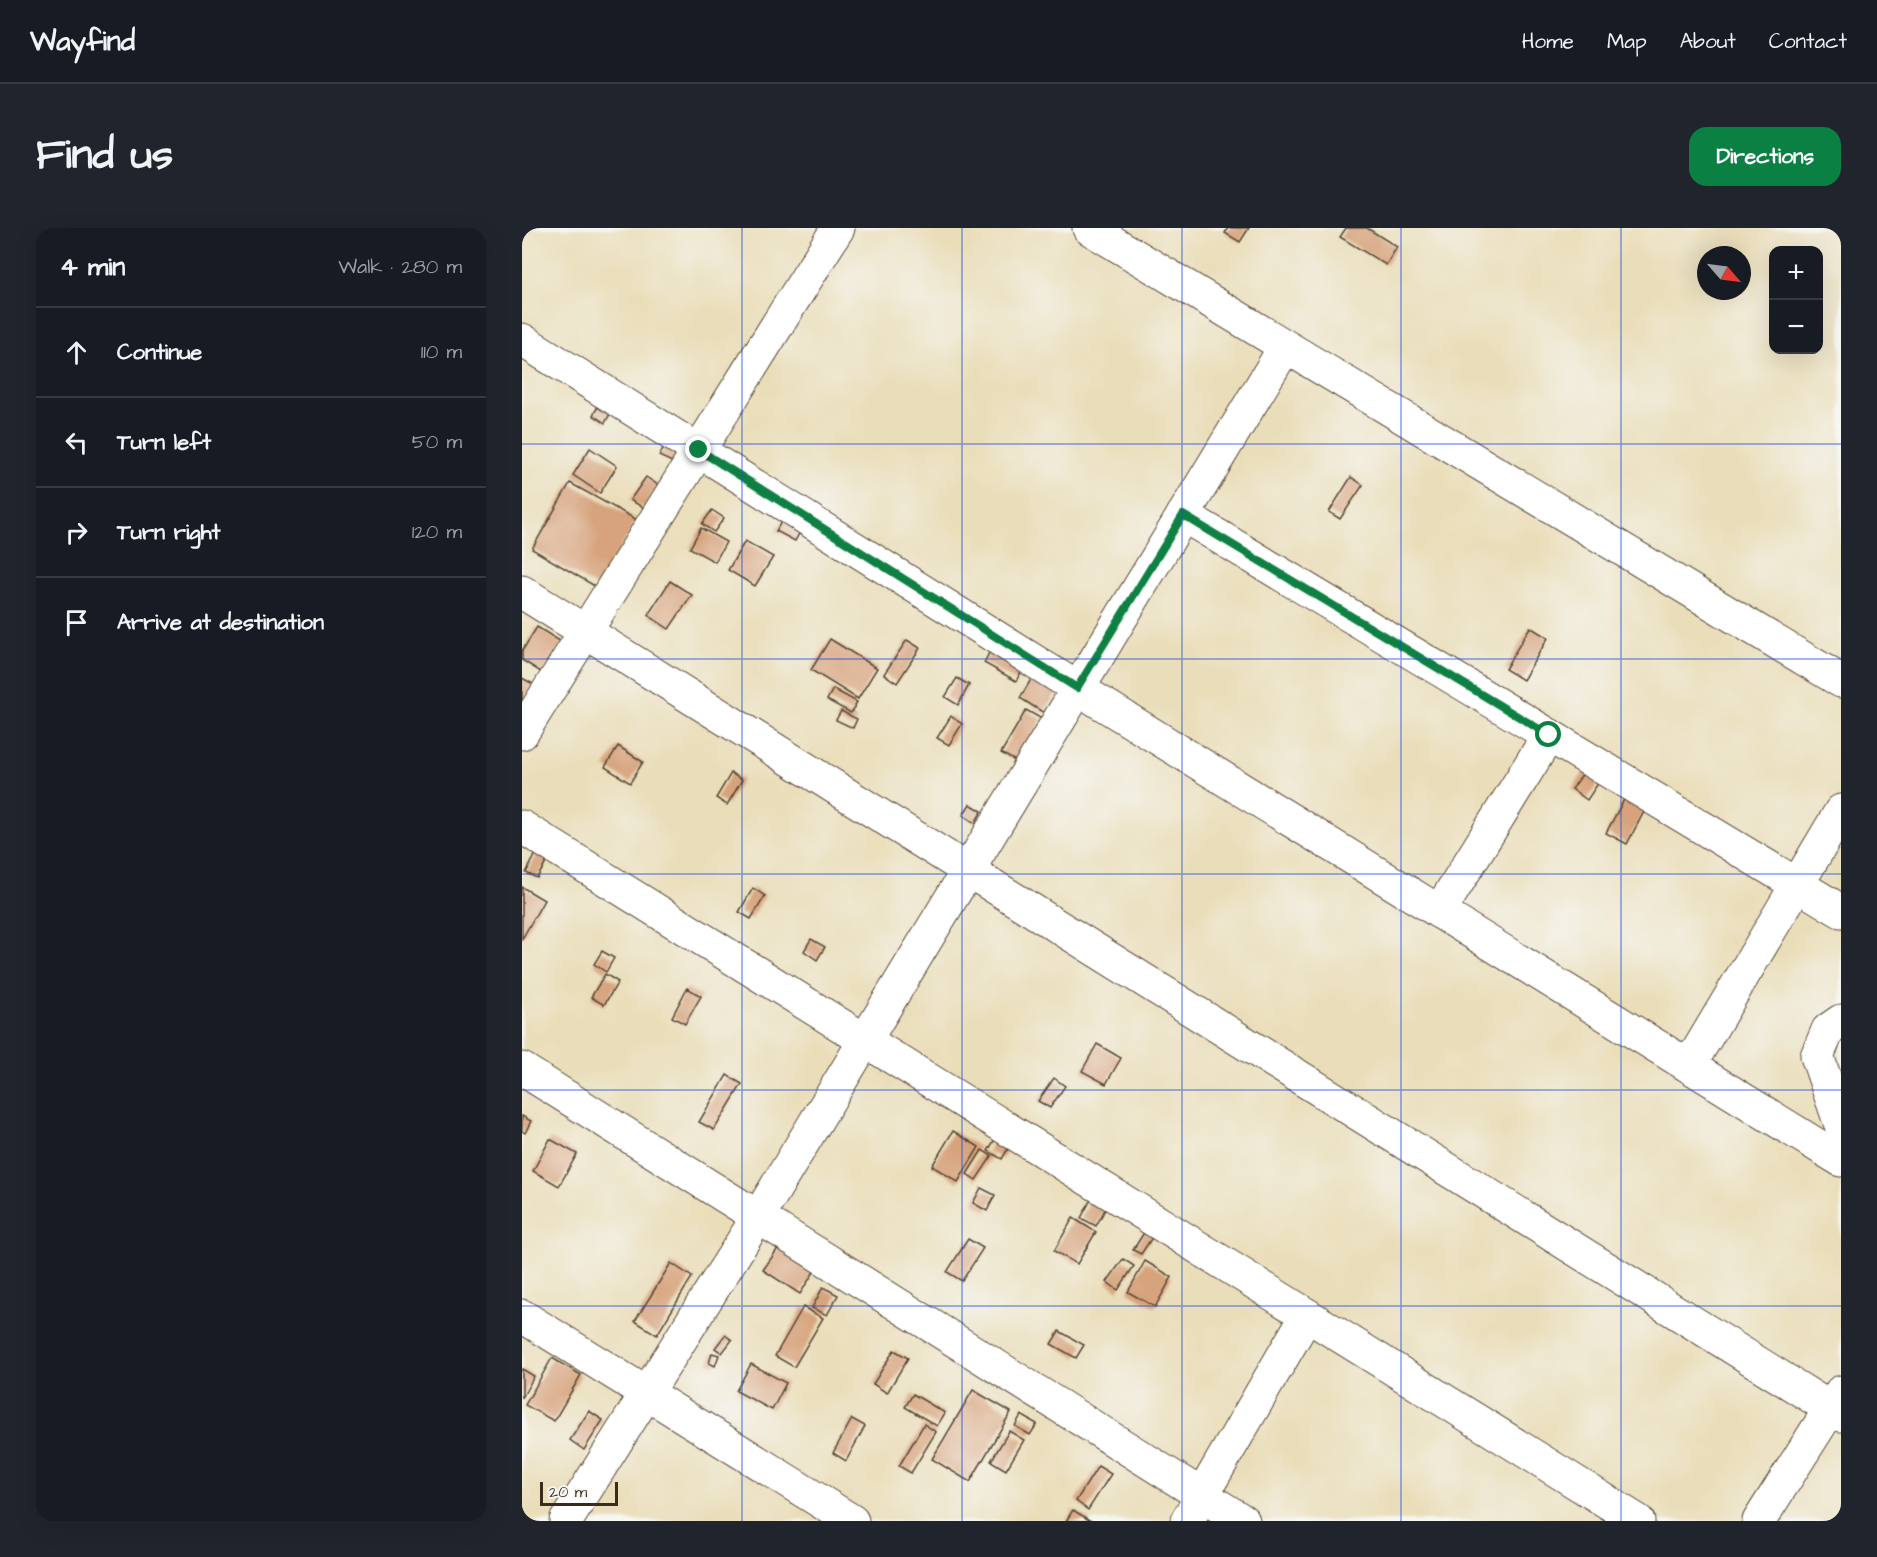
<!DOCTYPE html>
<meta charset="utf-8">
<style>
:root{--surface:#171b24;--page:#20242c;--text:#f1f3f6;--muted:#9ea1a6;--line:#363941;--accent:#0b8043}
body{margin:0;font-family:"Architects Daughter",sans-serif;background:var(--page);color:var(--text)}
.controls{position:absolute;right:18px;top:18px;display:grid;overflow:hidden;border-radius:12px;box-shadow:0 6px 24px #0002}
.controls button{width:54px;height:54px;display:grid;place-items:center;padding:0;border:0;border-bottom:2px solid var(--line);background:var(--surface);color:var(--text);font:30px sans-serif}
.compass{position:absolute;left:1175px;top:18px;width:54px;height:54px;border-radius:50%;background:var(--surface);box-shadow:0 6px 24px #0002;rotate:118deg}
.scale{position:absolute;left:18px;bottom:15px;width:78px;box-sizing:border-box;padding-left:6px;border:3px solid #3b2a1e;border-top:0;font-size:16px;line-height:21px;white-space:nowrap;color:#3b2a1e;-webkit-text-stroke:4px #f6f6f2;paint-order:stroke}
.stop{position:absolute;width:18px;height:18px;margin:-14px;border:4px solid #0b8043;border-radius:50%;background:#fff}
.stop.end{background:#0b8043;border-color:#fff;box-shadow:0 2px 6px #0008}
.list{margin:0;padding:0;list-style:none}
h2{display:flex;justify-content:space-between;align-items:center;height:78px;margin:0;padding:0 24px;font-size:26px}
h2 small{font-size:20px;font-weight:400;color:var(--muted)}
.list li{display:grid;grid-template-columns:39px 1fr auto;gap:18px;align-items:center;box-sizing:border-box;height:90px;padding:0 24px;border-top:2px solid var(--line)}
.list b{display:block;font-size:22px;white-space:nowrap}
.list em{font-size:20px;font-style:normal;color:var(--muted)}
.icon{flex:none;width:33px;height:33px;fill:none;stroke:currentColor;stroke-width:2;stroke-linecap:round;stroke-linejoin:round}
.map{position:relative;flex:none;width:1319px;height:1293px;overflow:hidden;border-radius:18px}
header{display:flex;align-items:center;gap:36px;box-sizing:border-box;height:84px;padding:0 30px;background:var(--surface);border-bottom:2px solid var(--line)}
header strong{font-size:28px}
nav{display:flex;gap:33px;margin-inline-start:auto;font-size:21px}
.intro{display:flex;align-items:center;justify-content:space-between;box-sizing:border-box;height:144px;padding:0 36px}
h1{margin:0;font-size:42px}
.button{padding:15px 27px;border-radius:18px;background:var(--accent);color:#fff;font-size:21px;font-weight:700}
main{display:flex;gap:36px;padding:0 36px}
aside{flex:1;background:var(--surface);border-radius:18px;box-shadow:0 6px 24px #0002}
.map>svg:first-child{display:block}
.building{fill:#d7a37c}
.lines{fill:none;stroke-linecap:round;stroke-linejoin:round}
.minor-casing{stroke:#554535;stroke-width:35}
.minor{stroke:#fff;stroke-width:33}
.route{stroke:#0b8043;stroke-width:8}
.grid{fill:none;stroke:#1d4ed8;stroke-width:1.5;stroke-opacity:0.55}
</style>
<header>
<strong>Wayfind</strong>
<nav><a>Home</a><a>Map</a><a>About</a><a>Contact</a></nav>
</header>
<div class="intro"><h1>Find us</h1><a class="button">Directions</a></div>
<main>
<aside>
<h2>4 min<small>Walk · 280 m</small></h2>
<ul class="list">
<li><svg class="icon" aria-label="ahead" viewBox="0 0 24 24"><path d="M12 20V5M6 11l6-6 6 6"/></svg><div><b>Continue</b></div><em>110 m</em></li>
<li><svg class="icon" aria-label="left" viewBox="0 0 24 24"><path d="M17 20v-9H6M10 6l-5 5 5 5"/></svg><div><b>Turn left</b></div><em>50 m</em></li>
<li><svg class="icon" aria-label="right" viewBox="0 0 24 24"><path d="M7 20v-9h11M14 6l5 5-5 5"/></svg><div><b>Turn right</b></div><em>120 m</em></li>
<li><svg class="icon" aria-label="arrive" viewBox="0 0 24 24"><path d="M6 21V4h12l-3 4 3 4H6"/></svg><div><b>Arrive at destination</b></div></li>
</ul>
</aside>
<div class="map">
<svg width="1319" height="1293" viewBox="0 0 1319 1293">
<rect width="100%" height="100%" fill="#f6f6f2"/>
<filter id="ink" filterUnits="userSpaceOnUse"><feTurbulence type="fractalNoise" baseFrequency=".0167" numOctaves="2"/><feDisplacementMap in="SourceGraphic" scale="12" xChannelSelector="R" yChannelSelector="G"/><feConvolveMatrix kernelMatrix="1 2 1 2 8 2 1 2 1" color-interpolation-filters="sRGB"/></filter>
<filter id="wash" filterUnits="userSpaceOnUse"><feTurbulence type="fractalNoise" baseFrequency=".008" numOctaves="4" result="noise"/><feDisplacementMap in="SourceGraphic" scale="24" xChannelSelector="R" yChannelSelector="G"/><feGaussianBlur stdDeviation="1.35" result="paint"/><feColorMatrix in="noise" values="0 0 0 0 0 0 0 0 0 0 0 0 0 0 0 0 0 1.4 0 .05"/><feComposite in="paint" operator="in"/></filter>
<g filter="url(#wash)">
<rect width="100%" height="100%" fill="#eadeba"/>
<g id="blocks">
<g class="building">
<path d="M706 0H727L718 14 703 5Z"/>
<path d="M824 0H845L875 19 864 37 818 9Z"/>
<path d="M78 175 90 182 83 195 71 187Z"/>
<path d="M143 217 157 224 152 235 137 228Z"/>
<path d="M68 220 95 238 78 265 51 247Z"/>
<path d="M124 249 136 257 122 280 108 272Z"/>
<path d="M829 249 841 257 818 291 807 284Z"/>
<path d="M48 255 115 292 76 360 10 321Z"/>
<path d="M190 282 202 290 192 304 180 296Z"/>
<path d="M260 292 279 302 273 313 254 303Z"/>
<path d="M179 300 204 314 193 334 168 320Z"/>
<path d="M223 313 251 329 233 358 206 342Z"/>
<path d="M148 353 170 367 147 401 126 387Z"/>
<path d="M15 399 41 415 22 446 0 432V423Z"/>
<path d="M1008 399 1026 410 1001 452 983 441Z"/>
<path d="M308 411 355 440 336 471 289 442Z"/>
<path d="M385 412 398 420 375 455 362 446Z"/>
<path d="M469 421 502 439 494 453 462 435Z"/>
<path d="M511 448 536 463 522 485 498 470Z"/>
<path d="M0 450 13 457 0 480Z"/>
<path d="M435 450 447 457 436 477 423 469Z"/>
<path d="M311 461 335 474 329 485 305 472Z"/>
<path d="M504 482 520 491 495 534 479 525Z"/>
<path d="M319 483 335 491 331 500 314 492Z"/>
<path d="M429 488 440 496 427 517 415 510Z"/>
<path d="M96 518 121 534 108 555 83 539Z"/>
<path d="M1066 538 1081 548 1065 572 1050 561Z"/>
<path d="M209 545 220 552 205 577 194 570Z"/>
<path d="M1105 566 1126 576 1105 616 1084 605Z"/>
<path d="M448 576 460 583 453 595 441 587Z"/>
<path d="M15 624 27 630 15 650 4 645Z"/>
<path d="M0 659 22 672 0 711Z"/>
<path d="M231 660 243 668 229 691 217 684Z"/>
<path d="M289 711 303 719 295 732 282 723Z"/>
<path d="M80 723 92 730 84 744 72 736Z"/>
<path d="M83 746 96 754 82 777 69 769Z"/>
<path d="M165 760 179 768 163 796 150 789Z"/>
<path d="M575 816 599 830 584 856 560 843Z"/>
<path d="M205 847 220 856 192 902 177 894Z"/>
<path d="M532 850 543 858 528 880 516 873Z"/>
<path d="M0 888 9 893 3 905 0 903Z"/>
<path d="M431 903 457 919 436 954 410 938Z"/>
<path d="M476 906 490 914 480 931 466 923Z"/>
<path d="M28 911 55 926 37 958 11 943Z"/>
<path d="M460 922 470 928 454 952 445 946Z"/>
<path d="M459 960 473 967 465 983 451 975Z"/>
<path d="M572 966 587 974 574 998 559 990Z"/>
<path d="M551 990 574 1004 555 1036 532 1023Z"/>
<path d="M623 1003 631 1008 619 1026 611 1022Z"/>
<path d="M446 1011 461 1020 440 1053 425 1044Z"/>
<path d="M259 1016 295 1039 278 1066 241 1042Z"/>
<path d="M601 1031 612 1038 596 1062 585 1054Z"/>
<path d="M623 1033 650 1049 633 1079 606 1064Z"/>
<path d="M149 1035 170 1049 135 1107 113 1093Z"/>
<path d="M301 1059 316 1067 305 1087 290 1080Z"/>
<path d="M281 1079 301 1090 272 1139 253 1128Z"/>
<path d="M537 1103 562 1117 554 1130 529 1116Z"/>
<path d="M203 1107 210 1112 200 1125 193 1120Z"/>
<path d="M372 1122 386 1130 365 1165 351 1156Z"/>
<path d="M190 1125 197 1127 193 1138 187 1135Z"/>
<path d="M30 1130 59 1147 32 1193 3 1177Z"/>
<path d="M229 1136 264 1155 250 1182 214 1163Z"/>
<path d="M0 1141 12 1148 0 1170Z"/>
<path d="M451 1162 489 1184 448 1254 410 1231Z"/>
<path d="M391 1166 423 1185 415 1198 383 1179Z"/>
<path d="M67 1183 81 1192 62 1222 48 1212Z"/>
<path d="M499 1187 515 1196 508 1207 493 1198Z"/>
<path d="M330 1191 343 1198 324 1233 311 1225Z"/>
<path d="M402 1196 414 1204 389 1245 377 1238Z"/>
<path d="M487 1203 502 1212 484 1242 469 1233Z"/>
<path d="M576 1238 589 1246 566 1282 554 1273Z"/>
<path d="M551 1282 569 1293H544Z"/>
</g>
</g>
</g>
<g filter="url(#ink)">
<use href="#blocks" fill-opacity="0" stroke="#554535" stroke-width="1.5"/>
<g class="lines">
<defs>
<g id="minor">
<path d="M567 0 1319 453"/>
<path d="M0 112 555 460 1319 932"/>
<path d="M661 287 1319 683"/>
<path d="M0 364 1319 1187"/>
<path d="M0 505 316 0"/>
<path d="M0 599 1116 1293"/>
<path d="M917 684 1027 507"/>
<path d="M1319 793 1306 802 1295 828 1319 897"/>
<path d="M1167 838 1319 583"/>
<path d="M0 841 721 1293"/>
<path d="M0 1088 330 1293"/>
<path d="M44 1293 236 989 763 119"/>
<path d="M665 1293 785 1087"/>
<path d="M1237 1293 1319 1164"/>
</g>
</defs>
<use href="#minor" class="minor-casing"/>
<use href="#minor" class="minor"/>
</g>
</g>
<g class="lines" filter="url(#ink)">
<path class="route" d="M177 222 555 460 661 287 1027 507"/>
</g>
<path class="grid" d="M220 0V1293M440 0V1293M660 0V1293M879 0V1293M1099 0V1293M0 216H1319M0 431H1319M0 646H1319M0 862H1319M0 1078H1319"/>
</svg>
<div class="controls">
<button>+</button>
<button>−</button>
</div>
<svg class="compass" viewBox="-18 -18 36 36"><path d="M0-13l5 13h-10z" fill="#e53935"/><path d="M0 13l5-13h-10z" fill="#9ea1a6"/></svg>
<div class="scale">20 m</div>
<div class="stop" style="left:1027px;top:507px"></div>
<div class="stop end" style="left:177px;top:222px"></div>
</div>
</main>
